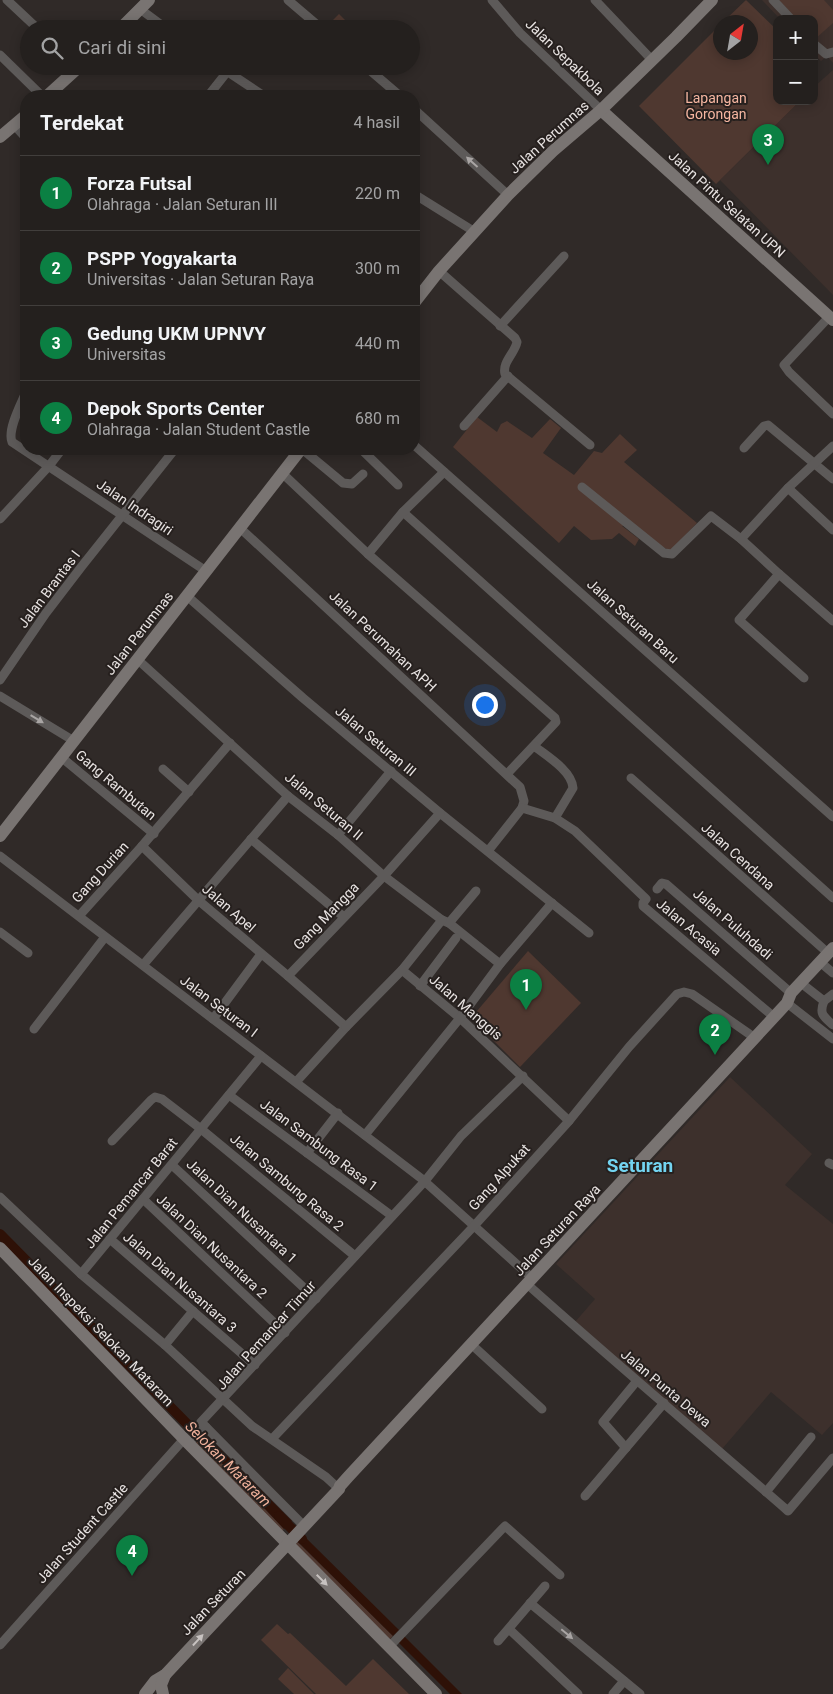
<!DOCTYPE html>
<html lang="id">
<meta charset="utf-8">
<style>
:root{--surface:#24201e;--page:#2c2827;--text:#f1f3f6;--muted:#a3a3a4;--line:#413e3c;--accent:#0b8043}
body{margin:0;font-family:Roboto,sans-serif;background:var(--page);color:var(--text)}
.controls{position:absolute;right:15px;top:15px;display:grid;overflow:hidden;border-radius:10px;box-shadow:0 2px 12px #0003}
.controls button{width:45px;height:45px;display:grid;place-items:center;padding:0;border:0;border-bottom:1px solid var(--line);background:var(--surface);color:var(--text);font:25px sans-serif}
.compass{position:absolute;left:713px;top:15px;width:45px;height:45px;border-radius:50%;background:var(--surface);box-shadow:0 2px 12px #0003;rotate:31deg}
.you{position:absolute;left:484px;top:704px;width:18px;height:18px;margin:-12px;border:4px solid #fff;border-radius:50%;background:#1a73e8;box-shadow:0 0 0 8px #1a73e833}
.badge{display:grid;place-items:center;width:32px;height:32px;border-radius:50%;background:var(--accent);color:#fff;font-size:16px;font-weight:700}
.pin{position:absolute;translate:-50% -41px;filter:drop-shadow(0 1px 2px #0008)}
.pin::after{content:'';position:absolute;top:26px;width:18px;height:15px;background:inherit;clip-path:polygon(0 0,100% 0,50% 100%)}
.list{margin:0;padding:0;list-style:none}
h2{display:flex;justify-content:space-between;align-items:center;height:65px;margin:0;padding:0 20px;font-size:21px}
h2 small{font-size:16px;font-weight:400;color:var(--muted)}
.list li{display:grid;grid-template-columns:32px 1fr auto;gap:15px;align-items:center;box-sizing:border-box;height:75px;padding:0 20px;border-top:1px solid var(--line)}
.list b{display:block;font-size:19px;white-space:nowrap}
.list p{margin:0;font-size:16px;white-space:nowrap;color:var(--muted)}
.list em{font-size:16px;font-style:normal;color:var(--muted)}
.icon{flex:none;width:28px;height:28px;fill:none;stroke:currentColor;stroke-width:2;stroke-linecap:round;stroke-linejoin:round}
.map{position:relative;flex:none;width:833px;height:1694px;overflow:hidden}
.search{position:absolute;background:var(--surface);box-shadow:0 2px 12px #0003;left:20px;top:20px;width:400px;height:55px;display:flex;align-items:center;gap:12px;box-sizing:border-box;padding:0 18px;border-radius:28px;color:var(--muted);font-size:19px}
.panel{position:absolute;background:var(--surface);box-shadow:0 2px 12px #0003;left:20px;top:90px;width:400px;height:365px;border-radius:20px}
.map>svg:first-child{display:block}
.built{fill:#3d302c}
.green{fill:#4f3830}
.water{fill:#2e1107}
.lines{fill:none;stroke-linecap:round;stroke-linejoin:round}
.canal{stroke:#2e1107;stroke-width:10}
.street{stroke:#5d5a59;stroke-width:9}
.secondary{stroke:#797472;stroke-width:12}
.oneway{fill:#a9a5a4}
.oneway2{fill:#c7c2c0}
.labels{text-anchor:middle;stroke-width:4;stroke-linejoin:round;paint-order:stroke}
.street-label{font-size:14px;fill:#e8e3e2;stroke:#26201e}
.park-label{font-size:14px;fill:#f6b6a1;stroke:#26201e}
.water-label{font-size:15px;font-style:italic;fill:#f1b29c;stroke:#26201e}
.district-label{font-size:19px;font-weight:bold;fill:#73d4f1;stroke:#26201e}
</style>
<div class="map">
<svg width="833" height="1694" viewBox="0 0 833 1694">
<rect width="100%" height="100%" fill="#302a28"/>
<g class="built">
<path d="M762 0H833V63L827 56 821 61 814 54V19H780Z"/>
<path d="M833 70V295L720 180 800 101H814V87Z"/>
<path d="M730 1077 812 1154 785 1185 833 1224V1423L822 1435 771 1392 722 1449 575 1322 595 1299 556 1264Z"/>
</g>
<g class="green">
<path d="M746 0 777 30V101H800L716 184 639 106 720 25V52H750V22H723Z"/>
<path d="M779 0H824L833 10V23L815 39 814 19H796Z"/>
<path d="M339 14 351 26 348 29H330L327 26Z"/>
<path d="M477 417 497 432 501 424 507 421 532 438 550 419 561 428 543 453 574 475 594 451 602 453 620 434 637 450 624 462 697 523 670 551 626 525 622 526 639 539 635 546 619 533 612 539 591 540 574 526 559 543 453 447Z"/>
<path d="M528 951 581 1003 520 1067 471 1018Z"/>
<path d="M199 1439 284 1529 281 1532 195 1444Z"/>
<path d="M298 1542 393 1636 390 1639 294 1545Z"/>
<path d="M277 1624 288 1634 290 1633 346 1686 373 1659 409 1694H316L261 1640Z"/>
<path d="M288 1668 314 1694H294L278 1679Z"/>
</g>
<g class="water">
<path d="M205 1434 292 1521 284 1529 199 1439Z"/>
<path d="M304 1536 399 1630 393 1636 298 1542Z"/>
<path d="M404 1636 462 1694H450L398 1642Z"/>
</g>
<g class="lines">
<g class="canal">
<path d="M0 1234 203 1440"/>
<path d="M279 1516 302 1539"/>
</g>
<g class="street">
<path d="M7 0 38 29"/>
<path d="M288 0 322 29"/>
<path d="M492 0 520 33 601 110"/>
<path d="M595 0 652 60"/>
<path d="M773 0 791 19"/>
<path d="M140 9 167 29"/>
<path d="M814 44 826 54 833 52"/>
<path d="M0 55 42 96"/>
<path d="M219 66 264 96"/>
<path d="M365 66 400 96"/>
<path d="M208 96 227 72"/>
<path d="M414 109 508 195"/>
<path d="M14 125 26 138"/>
<path d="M414 194 475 232"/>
<path d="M439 271 515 338 517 342C515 353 502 362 505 374L590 445"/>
<path d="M829 317 784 365 789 372 833 414"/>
<path d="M500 326 564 256"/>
<path d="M26 392C21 404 7 430 12 442L206 571"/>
<path d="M464 426 508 376"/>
<path d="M414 445 833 817"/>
<path d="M744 448 764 426 768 425 833 479"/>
<path d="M302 449 343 483 352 484 363 474"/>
<path d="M361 449 398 485"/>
<path d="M282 473 368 554 555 718 556 722 507 774"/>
<path d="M582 487 664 553 672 554 711 516 741 539"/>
<path d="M788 488 833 446"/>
<path d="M403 512 833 898"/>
<path d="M0 519 49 466 62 449"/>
<path d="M240 528 520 787 524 801 522 808 488 851"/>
<path d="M833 530 788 488 741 539 779 574 833 621"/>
<path d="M368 554 403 512 444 472"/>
<path d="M779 574 739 620 804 678"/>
<path d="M187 596 303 698 440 813 589 933"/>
<path d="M137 659 288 796 338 835 384 876 442 920 449 923 500 964"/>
<path d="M0 680 46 613 82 566 175 449"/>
<path d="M0 696 74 741"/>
<path d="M230 743 142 846 198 900 288 976 346 1027 296 1082"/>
<path d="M534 746C547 756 572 771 573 788L555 818"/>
<path d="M61 757 154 834"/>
<path d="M163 769 189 792"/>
<path d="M631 778 828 953"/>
<path d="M522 808 555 818 575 831 644 897 646 899 643 903V906L774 1017"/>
<path d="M338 835 391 771"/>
<path d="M251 839 344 917"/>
<path d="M0 856 422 1179 532 1278"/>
<path d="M657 889 662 883 666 884 791 993"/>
<path d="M79 916 142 846"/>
<path d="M449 923 476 891"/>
<path d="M0 932 28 953"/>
<path d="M820 962 833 973"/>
<path d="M143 965 288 796"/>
<path d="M402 970 460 1018 569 1121"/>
<path d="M288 976 384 876 440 813"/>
<path d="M801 983 824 1001 833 994"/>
<path d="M420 986 456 938"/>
<path d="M824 1001C819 1014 823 1016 833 1025"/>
<path d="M787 1003 833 1039"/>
<path d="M213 1019 261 954"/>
<path d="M346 1027 402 970 442 920"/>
<path d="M34 1029 105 937"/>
<path d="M229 1095 392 1216"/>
<path d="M365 1135 460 1018 500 964 552 903"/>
<path d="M112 1141 151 1100 155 1097 162 1099 201 1129 355 1256"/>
<path d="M307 1153 338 1113"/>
<path d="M829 1163 833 1165"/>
<path d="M172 1165 316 1299"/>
<path d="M0 1197 81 1274 165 1345 252 1426 326 1477 339 1489"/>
<path d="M143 1199 285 1333"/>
<path d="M110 1239 255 1365"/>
<path d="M81 1274 261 1056"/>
<path d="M527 1284C613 1361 701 1435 788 1511L833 1458"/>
<path d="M471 1344 542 1409"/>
<path d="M165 1345 193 1311"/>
<path d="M272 1439 474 1226 569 1121 629 1047 677 994 684 992 692 994 755 1038"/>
<path d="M188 1443 206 1427"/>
<path d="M626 1448 603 1422 636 1382"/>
<path d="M766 1492 811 1437"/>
<path d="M585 1496 664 1403"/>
<path d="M302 1524 201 1422 425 1181 461 1136 523 1076"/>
<path d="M530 1603 640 1694"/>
<path d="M509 1629 578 1694"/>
<path d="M498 1641 545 1586"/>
<path d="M0 1645 184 1439"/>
<path d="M389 1647 505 1526 560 1575"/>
<path d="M613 1694 624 1681"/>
</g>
<g class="secondary">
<path d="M120 29 149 0"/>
<path d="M47 96 80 66"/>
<path d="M601 110 833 320"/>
<path d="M0 137 26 115"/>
<path d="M414 303 439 271 508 195 553 151 601 110 676 37 712 0"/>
<path d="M0 836 301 449"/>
<path d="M0 1248 188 1443 436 1694"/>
<path d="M145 1694 155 1681 165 1675 339 1489 340 1486 348 1477 787 1003 791 993 833 948"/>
<path d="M163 1694 161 1685 165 1675"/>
</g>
</g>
<defs><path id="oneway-solid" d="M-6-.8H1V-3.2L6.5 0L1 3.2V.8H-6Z" transform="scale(1.25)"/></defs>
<g class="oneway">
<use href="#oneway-solid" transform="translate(472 162) rotate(-138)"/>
<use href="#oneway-solid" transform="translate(37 719) rotate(31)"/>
<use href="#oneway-solid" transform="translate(567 1634) rotate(40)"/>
</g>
<g class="oneway2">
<use href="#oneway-solid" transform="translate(322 1580) rotate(45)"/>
<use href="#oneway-solid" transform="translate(198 1640) rotate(-47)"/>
</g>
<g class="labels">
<g class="street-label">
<text transform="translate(565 57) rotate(44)" y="5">Jalan Sepakbola</text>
<text transform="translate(549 137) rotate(-42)" y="5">Jalan Perumnas</text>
<text transform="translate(727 204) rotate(42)" y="5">Jalan Pintu Selatan UPN</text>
<text transform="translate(135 507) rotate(34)" y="5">Jalan Indragiri</text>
<text transform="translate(49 589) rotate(-53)" y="5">Jalan Brantas I</text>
<text transform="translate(633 621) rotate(42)" y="5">Jalan Seturan Baru</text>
<text transform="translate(139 633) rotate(-52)" y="5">Jalan Perumnas</text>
<text transform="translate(383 641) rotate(43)" y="5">Jalan Perumahan APH</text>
<text transform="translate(376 741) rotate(40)" y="5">Jalan Seturan III</text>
<text transform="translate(116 785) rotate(40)" y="5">Gang Rambutan</text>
<text transform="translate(324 806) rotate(40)" y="5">Jalan Seturan II</text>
<text transform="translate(738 856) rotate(42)" y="5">Jalan Cendana</text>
<text transform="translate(100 872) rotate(-48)" y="5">Gang Durian</text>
<text transform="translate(229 908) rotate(41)" y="5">Jalan Apel</text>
<text transform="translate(326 916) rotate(-46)" y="5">Gang Mangga</text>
<text transform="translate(733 924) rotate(41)" y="5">Jalan Puluhdadi</text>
<text transform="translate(689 927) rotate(40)" y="5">Jalan Acasia</text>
<text transform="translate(219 1006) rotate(37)" y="5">Jalan Seturan I</text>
<text transform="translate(466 1007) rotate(41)" y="5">Jalan Manggis</text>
<text transform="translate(319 1145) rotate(37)" y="5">Jalan Sambung Rasa 1</text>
<text transform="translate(499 1177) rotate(-48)" y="5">Gang Alpukat</text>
<text transform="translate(287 1182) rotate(40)" y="5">Jalan Sambung Rasa 2</text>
<text transform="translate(131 1193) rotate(-51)" y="5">Jalan Pemancar Barat</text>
<text transform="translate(242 1211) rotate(43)" y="5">Jalan Dian Nusantara 1</text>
<text transform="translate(557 1230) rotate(-47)" y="5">Jalan Seturan Raya</text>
<text transform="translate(212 1246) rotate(43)" y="5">Jalan Dian Nusantara 2</text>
<text transform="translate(180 1282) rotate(41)" y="5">Jalan Dian Nusantara 3</text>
<text transform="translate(101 1331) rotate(46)" y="5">Jalan Inspeksi Selokan Mataram</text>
<text transform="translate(266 1335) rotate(-48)" y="5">Jalan Pemancar Timur</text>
<text transform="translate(666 1388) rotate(40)" y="5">Jalan Punta Dewa</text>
<text transform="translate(82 1533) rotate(-48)" y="5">Jalan Student Castle</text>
<text transform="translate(213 1602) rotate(-46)" y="5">Jalan Seturan</text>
</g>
<g class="park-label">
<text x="716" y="103">Lapangan<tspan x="716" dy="16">Gorongan</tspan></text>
</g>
<g class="water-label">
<text transform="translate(228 1464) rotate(45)" y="5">Selokan Mataram</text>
</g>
<g class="district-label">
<text x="640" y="1172">Seturan</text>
</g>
</g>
</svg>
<div class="controls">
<button>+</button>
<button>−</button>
</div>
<svg class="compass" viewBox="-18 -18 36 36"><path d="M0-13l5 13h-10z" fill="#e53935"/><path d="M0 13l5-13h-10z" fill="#a3a3a4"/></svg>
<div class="you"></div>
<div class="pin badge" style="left:526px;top:1010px">1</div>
<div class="pin badge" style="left:715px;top:1055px">2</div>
<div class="pin badge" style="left:768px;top:165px">3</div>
<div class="pin badge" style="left:132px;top:1576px">4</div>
<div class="search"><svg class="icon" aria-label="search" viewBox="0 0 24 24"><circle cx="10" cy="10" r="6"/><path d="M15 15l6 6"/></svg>Cari di sini</div>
<section class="panel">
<h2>Terdekat<small>4 hasil</small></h2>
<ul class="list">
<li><span class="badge">1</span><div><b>Forza Futsal</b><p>Olahraga · Jalan Seturan III</p></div><em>220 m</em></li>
<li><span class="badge">2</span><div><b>PSPP Yogyakarta</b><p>Universitas · Jalan Seturan Raya</p></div><em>300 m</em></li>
<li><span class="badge">3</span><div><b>Gedung UKM UPNVY</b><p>Universitas</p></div><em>440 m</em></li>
<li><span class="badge">4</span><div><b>Depok Sports Center</b><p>Olahraga · Jalan Student Castle</p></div><em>680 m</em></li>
</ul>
</section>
</div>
